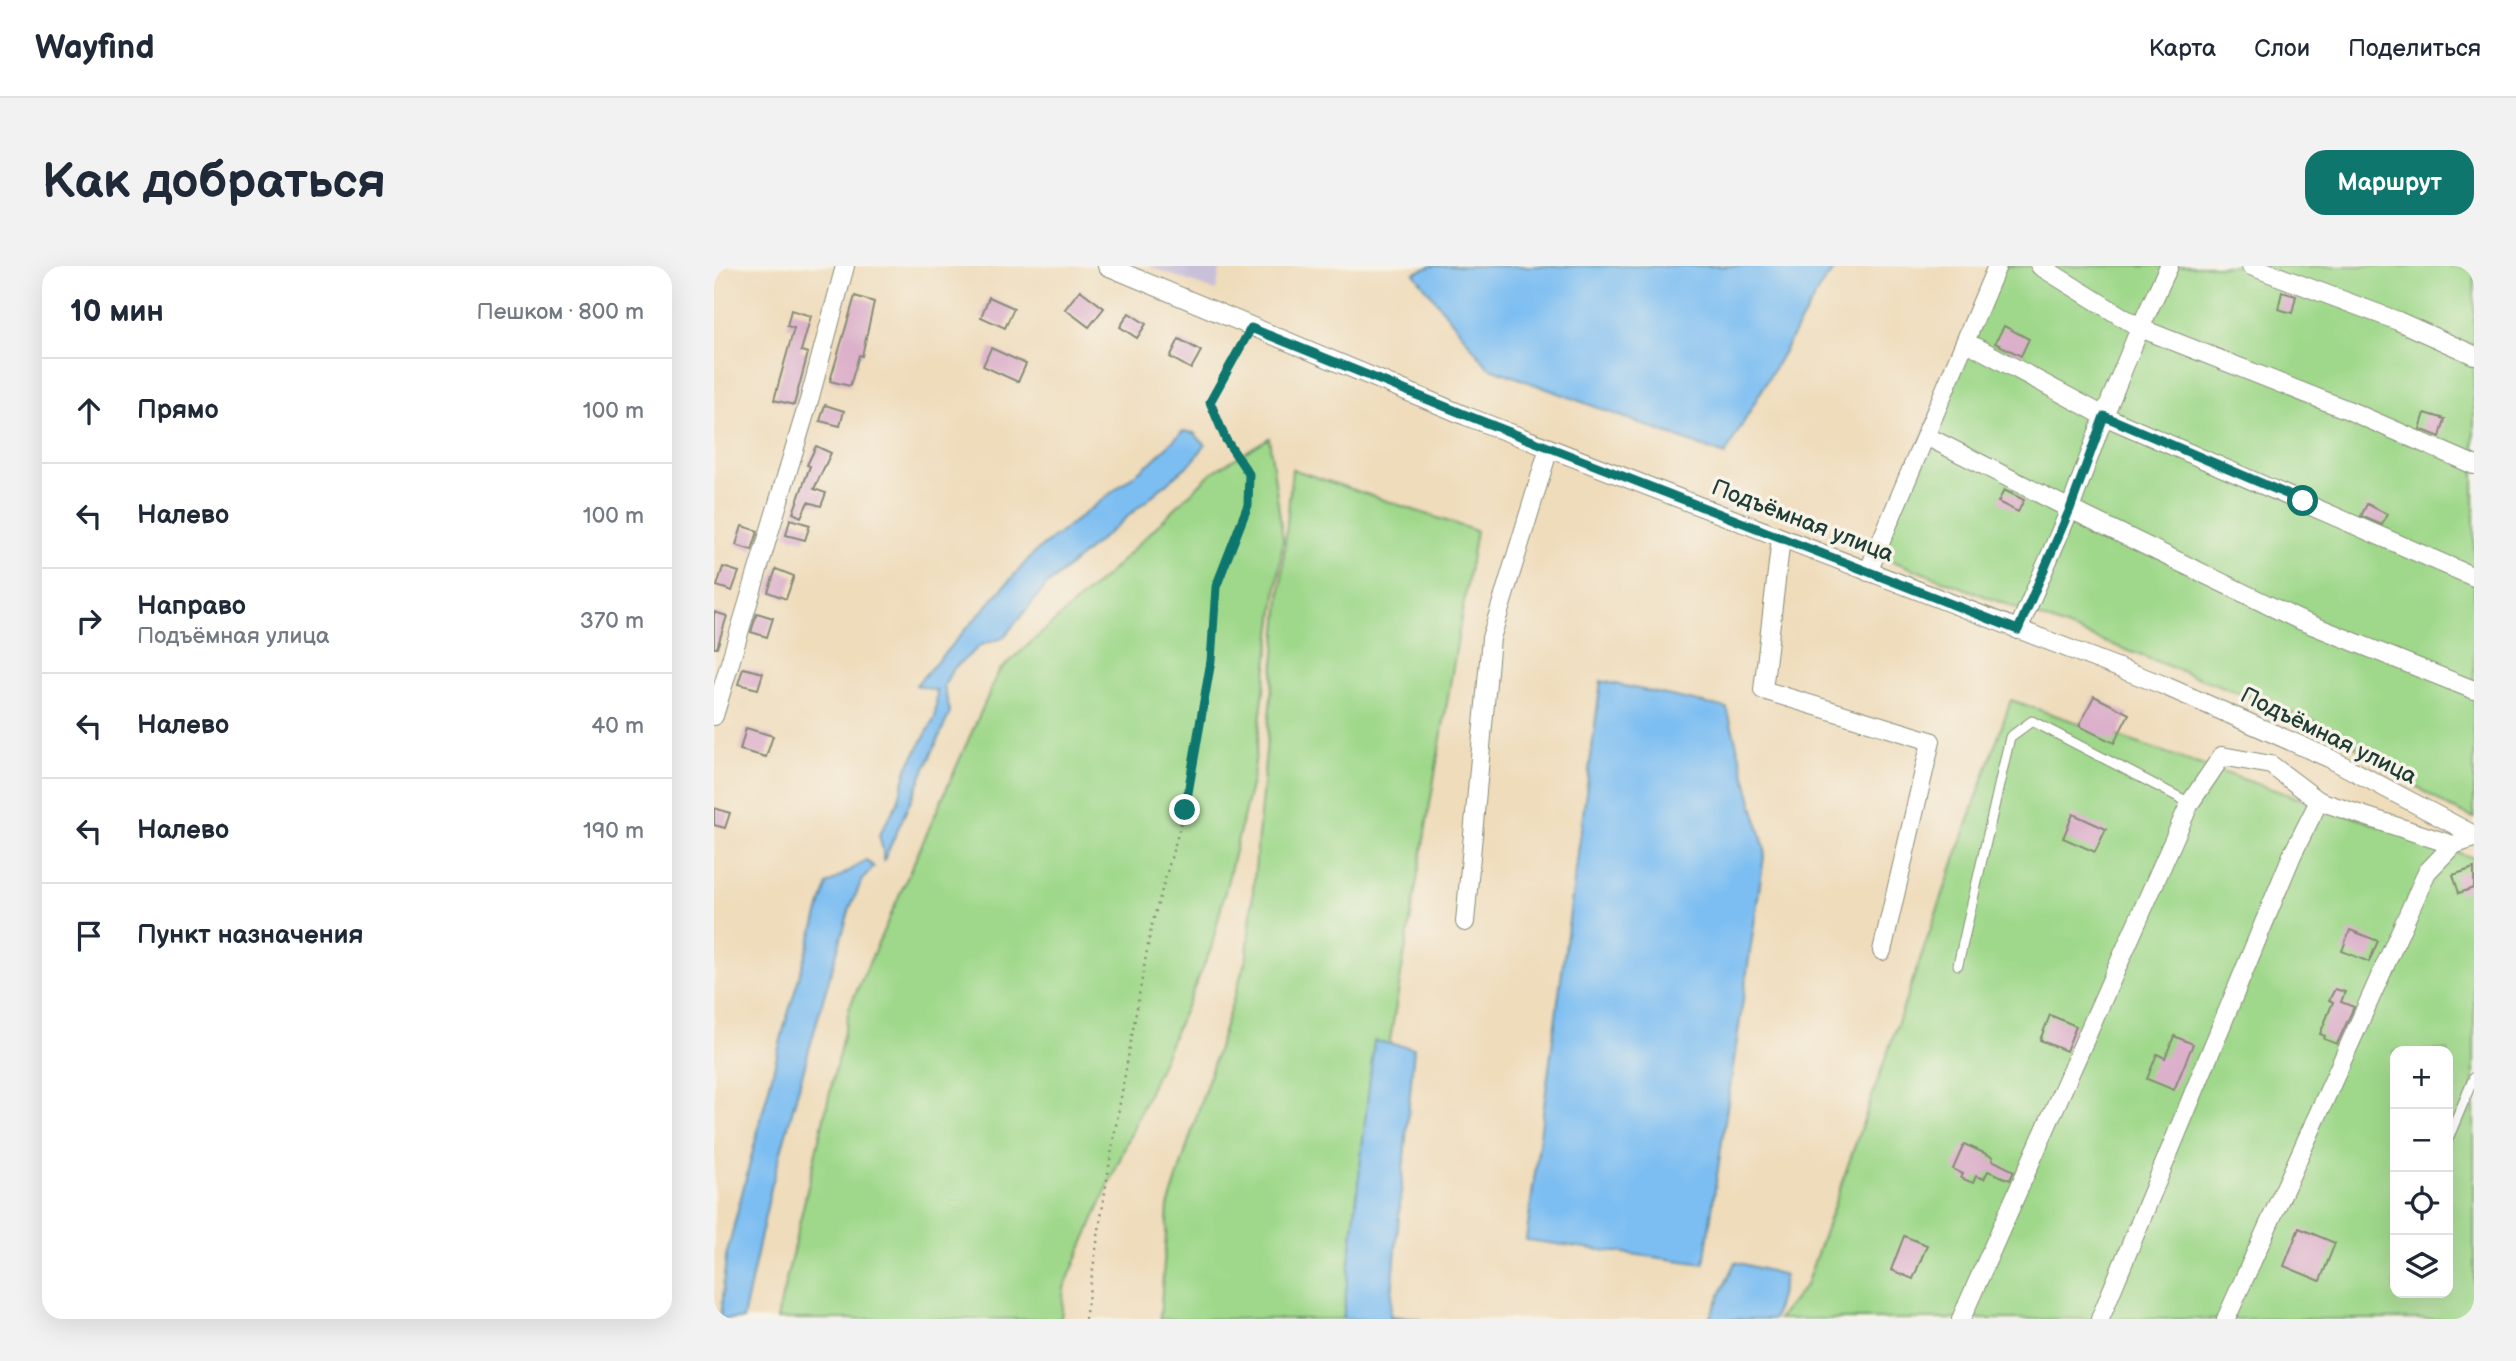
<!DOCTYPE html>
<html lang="ru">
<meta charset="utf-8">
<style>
:root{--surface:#fff;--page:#f2f2f3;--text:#1f2937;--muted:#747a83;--line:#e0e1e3;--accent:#0f766e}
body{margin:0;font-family:"Balsamiq Sans",sans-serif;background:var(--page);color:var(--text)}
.controls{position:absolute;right:21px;bottom:21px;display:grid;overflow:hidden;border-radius:14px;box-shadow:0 7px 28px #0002}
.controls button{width:63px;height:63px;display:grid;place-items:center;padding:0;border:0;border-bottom:2px solid var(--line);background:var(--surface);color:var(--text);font:35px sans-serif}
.stop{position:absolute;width:21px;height:21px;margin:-16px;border:5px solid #0f766e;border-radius:50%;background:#fff}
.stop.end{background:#0f766e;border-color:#fff;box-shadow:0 2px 7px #0008}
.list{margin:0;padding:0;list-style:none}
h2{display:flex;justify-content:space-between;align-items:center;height:91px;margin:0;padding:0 28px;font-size:30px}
h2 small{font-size:23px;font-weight:400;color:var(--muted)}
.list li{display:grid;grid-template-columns:46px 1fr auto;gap:21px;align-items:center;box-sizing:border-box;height:105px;padding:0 28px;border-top:2px solid var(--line)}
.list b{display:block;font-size:26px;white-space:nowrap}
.list p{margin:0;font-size:23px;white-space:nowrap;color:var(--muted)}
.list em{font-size:23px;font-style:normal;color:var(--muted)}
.icon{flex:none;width:38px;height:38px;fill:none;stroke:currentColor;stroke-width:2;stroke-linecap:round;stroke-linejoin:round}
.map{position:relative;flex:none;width:1760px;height:1053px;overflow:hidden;border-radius:21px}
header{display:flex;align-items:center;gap:42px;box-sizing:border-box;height:98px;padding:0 35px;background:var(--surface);border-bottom:2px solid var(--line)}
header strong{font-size:33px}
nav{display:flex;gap:38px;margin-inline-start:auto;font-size:24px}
.intro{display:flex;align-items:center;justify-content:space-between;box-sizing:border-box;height:168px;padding:0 42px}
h1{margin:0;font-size:49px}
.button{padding:18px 32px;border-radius:21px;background:var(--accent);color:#fff;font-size:24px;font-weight:700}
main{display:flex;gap:42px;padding:0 42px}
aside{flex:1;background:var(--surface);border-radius:21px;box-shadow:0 7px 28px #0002}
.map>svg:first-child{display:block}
.industrial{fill:#c8bfd8}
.green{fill:#9fd88a;stroke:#5f8a5f;stroke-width:2;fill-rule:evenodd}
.water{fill:#7dbef2;stroke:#4e7e93;stroke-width:2}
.building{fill:#dcb0ca}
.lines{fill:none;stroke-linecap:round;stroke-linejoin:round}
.lane-casing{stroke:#878c78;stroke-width:11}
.street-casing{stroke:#878c78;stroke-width:20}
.path{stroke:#878c78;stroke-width:2.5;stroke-dasharray:2 5;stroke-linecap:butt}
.lane{stroke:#fff;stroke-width:9}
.street{stroke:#fff;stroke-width:18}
.route{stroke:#0f766e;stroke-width:9}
.labels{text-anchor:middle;stroke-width:7;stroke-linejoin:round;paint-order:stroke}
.street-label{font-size:23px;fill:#1f3d34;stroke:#f7f3e8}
</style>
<header>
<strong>Wayfind</strong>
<nav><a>Карта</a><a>Слои</a><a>Поделиться</a></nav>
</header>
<div class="intro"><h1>Как добраться</h1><a class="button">Маршрут</a></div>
<main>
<aside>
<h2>10 мин<small>Пешком · 800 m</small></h2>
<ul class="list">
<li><svg class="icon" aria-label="ahead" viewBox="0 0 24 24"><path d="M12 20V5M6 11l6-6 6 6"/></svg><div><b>Прямо</b></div><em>100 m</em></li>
<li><svg class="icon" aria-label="left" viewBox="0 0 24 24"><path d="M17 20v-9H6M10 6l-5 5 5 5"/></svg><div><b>Налево</b></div><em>100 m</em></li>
<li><svg class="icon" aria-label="right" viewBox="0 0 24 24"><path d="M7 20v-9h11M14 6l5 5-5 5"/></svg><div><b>Направо</b><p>Подъёмная улица</p></div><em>370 m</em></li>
<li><svg class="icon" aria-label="left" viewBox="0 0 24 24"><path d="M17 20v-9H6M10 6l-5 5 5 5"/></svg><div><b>Налево</b></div><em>40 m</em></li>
<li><svg class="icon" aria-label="left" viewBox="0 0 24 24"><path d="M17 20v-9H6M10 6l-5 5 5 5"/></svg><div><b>Налево</b></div><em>190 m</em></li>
<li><svg class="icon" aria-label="arrive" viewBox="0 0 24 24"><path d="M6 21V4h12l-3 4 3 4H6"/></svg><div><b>Пункт назначения</b></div></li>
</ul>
</aside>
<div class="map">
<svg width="1760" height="1053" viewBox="0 0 1760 1053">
<rect width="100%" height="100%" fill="#f7f3e8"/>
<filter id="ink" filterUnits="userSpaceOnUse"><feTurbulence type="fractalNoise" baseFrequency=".0143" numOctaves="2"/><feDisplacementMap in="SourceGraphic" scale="14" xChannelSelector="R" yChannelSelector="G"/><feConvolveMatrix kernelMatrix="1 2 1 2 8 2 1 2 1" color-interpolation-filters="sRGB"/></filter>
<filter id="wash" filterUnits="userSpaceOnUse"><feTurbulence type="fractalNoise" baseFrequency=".00686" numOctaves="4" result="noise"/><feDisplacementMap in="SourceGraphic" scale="28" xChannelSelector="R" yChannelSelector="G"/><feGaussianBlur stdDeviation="1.57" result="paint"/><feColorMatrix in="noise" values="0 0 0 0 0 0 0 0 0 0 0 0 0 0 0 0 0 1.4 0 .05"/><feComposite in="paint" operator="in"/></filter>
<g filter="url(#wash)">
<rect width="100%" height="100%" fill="#efdcbb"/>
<path class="industrial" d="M434 0H507L502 25Z"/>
<g class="green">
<path d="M1279 0H1760V552L1735 541 1604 457 1160 288Z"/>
<path d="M555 172 569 274 539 511 497 683 350 1022 347 1053H63L136 740 285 405 394 308 497 207Z"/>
<path d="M578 203 762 265 629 1053H446L454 941 533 690Z"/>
<path d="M1297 434 1760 592V1053H1064L1092 1019ZM1681 785H1734V1027H1681Z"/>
</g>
<g class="water">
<path d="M717 0H1123L1108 18 1011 189 774 101 700 7Z"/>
<path d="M469 165 480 167 491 179 479 195 332 320 289 372 267 379 238 404 230 420 236 447 169 596V585L165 569 184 536 193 502 221 452 223 425 202 419 320 287 438 195Z"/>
<path d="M887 415 1013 442 1051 584 990 998 812 974Z"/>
<path d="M152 594 160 601 148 614 136 642 108 737 57 922 29 1053H6L12 991 71 758 113 619Z"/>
<path d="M660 775 700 782 676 1050 708 1053H629Z"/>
<path d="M1021 996 1071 1009 1060 1053H995Z"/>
</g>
<g id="blocks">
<g class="building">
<path d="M366 24 390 42 375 61 351 43Z"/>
<path d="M1568 26 1582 30 1578 47 1564 43Z"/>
<path d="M141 30 160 36 148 90 145 89 136 120 116 115Z"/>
<path d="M275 31 300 42 291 62 267 51Z"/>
<path d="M77 44 97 50 87 85 94 87 80 139 60 134 80 62 73 60Z"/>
<path d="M415 47 432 58 423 72 406 61Z"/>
<path d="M1290 60 1315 73 1307 90 1281 77Z"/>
<path d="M465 73 487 85 477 103 456 91Z"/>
<path d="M277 82 312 98 304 116 269 100Z"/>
<path d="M111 139 130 145 126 160 106 155Z"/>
<path d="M1711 147 1731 153 1726 171 1706 163Z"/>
<path d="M102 180 117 187 100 223 112 227 107 240 94 236 87 251 79 247 96 200 93 199Z"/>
<path d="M1290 224 1310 234 1304 246 1284 236Z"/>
<path d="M1653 238 1673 248 1668 259 1647 250Z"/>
<path d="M76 253 96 259 91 274 72 269Z"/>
<path d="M28 260 44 265 38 284 22 279Z"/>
<path d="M9 301 25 306 18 325 3 320Z"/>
<path d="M62 303 80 310 72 333 54 326Z"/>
<path d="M0 346 13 350 3 382H0Z"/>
<path d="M43 347 59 352 53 371 37 366Z"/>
<path d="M29 402 49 407 44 423 24 418Z"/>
<path d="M1380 430 1415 448 1400 477 1365 460Z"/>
<path d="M32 462 59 470 52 491 26 484Z"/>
<path d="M0 542 16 547 11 562 0 559Z"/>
<path d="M1359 548 1392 563 1381 586 1349 572Z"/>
<path d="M1760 602V622L1745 627 1739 609Z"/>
<path d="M1636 664 1664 675 1655 696 1628 685Z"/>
<path d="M1621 723 1631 726 1627 736 1640 741 1623 778 1610 773 1611 770 1606 768 1619 736 1615 734Z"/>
<path d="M1336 749 1362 760 1352 785 1326 774Z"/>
<path d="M1460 770 1479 778 1460 824 1433 813 1443 788 1451 792Z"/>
<path d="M1250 878 1279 891 1278 894 1300 905 1296 914 1274 905 1270 913 1262 910 1259 917 1247 912 1249 908 1239 903Z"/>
<path d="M1585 962 1621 977 1606 1015 1570 1000Z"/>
<path d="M1190 970 1213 979 1199 1013 1177 1004Z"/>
</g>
</g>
</g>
<g filter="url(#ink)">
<use href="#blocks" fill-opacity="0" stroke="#878c78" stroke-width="2"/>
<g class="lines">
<defs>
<g id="lane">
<path d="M1244 699 1296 471 1318 455 1476 537"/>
<path d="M1734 873 1760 811"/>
<path d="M1680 1000 1681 998"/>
</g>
<g id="street">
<path d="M393 0 752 150 1449 419 1615 492 1760 569"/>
<path d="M1326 0 1426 62 1634 144 1760 199"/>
<path d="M1537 0 1684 55 1760 89"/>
<path d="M1262 81 1390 150 1760 311"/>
<path d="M1218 173 1356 243 1583 353 1760 424"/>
<path d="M1067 272 1049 424 1217 475 1168 685"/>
<path d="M1154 306 1283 0"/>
<path d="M1304 364 1356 243 1390 150 1426 62 1455 0"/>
<path d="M0 450 96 131 131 0"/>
<path d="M751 656 777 372 835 182"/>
<path d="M1247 1053 1476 537 1508 490 1557 499 1605 535 1739 579 1760 572"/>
<path d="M1386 1053 1578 589 1605 535"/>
<path d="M1512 1053 1713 606 1739 579"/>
</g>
</defs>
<use href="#lane" class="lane-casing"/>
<use href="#street" class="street-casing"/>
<path class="path" d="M371 1053 398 882 437 662 471 543 497 395 502 321 534 239 535 208 512 174 496 136 530 75"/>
<use href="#lane" class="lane"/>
<use href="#street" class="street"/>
</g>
</g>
<g class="lines" filter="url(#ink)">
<path class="route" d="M471 544 497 395 502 321 534 239 535 208 512 174 496 136 537 62 752 149 1304 364 1356 243 1390 150 1589 235"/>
</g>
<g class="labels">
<g class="street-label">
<text transform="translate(1089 254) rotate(21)" y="8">Подъёмная улица</text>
<text transform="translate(1615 469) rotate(26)" y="8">Подъёмная улица</text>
</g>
</g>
</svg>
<div class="controls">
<button>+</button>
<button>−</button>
<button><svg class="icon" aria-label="locate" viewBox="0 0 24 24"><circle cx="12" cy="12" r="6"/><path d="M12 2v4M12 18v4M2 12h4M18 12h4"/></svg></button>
<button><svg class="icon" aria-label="layers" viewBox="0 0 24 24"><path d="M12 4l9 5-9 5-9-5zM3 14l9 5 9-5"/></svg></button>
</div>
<div class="stop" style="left:1589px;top:235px"></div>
<div class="stop end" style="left:471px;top:544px"></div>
</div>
</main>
